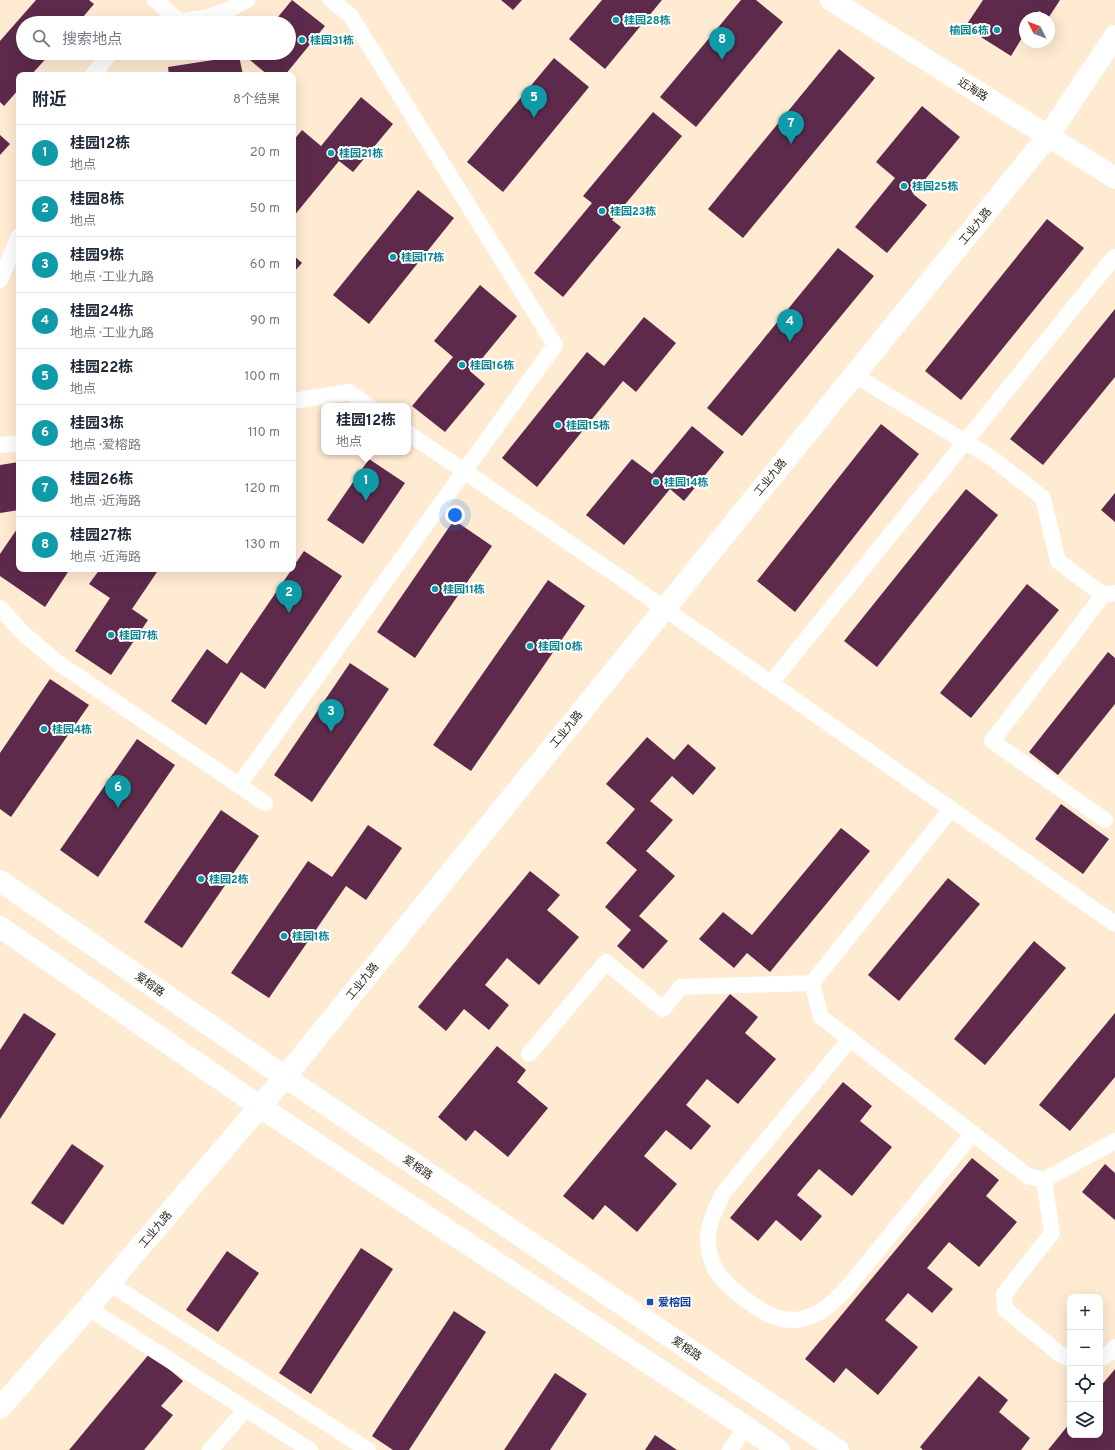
<!DOCTYPE html>
<html lang="zh">
<meta charset="utf-8">
<style>
:root{--surface:#fff;--page:#f6f6f7;--text:#1f2937;--muted:#747a83;--line:#e0e1e3;--accent:#7a6434}
body{margin:0;font-family:Overpass,"Noto Sans SC",sans-serif;background:var(--page);color:var(--text)}
.controls{position:absolute;right:12px;bottom:12px;display:grid;overflow:hidden;border-radius:8px;box-shadow:0 4px 16px #0002}
.controls button{width:36px;height:36px;display:grid;place-items:center;padding:0;border:0;border-bottom:1px solid var(--line);background:var(--surface);color:var(--text);font:20px sans-serif}
.compass{position:absolute;left:1019px;top:12px;width:36px;height:36px;border-radius:50%;background:var(--surface);box-shadow:0 4px 16px #0002;rotate:312deg}
.you{position:absolute;left:455px;top:515px;width:14px;height:14px;margin:-10px;border:3px solid #fff;border-radius:50%;background:#1a73e8;box-shadow:0 0 0 6px #1a73e833}
.badge{display:grid;place-items:center;width:26px;height:26px;border-radius:50%;background:var(--accent);color:#fff;font-size:13px;font-weight:700}
.pin{position:absolute;translate:-50% -33px;filter:drop-shadow(0 1px 2px #0008)}
.pin::after{content:'';position:absolute;top:21px;width:14px;height:12px;background:inherit;clip-path:polygon(0 0,100% 0,50% 100%)}
.popup{position:absolute;left:321px;top:403px;width:90px;height:52px;box-sizing:border-box;display:grid;place-content:center;border-radius:8px;background:var(--surface);filter:drop-shadow(0 1px 3px #0005);font-size:13px;white-space:nowrap;color:var(--muted)}
.popup b{font-size:15px;color:var(--text)}
.popup::after{content:'';position:absolute;left:50%;top:100%;margin-left:-8px;border:8px solid transparent;border-top-color:var(--surface)}
.list{margin:0;padding:0;list-style:none}
h2{display:flex;justify-content:space-between;align-items:center;height:52px;margin:0;padding:0 16px;font-size:17px}
h2 small{font-size:13px;font-weight:400;color:var(--muted)}
.list li{display:grid;grid-template-columns:26px 1fr auto;gap:12px;align-items:center;box-sizing:border-box;height:56px;padding:0 16px;border-top:1px solid var(--line)}
.list b{display:block;font-size:15px;white-space:nowrap}
.list p{margin:0;font-size:13px;white-space:nowrap;color:var(--muted)}
.list em{font-size:13px;font-style:normal;color:var(--muted)}
.icon{flex:none;width:22px;height:22px;fill:none;stroke:currentColor;stroke-width:2;stroke-linecap:round;stroke-linejoin:round}
.map{position:relative;flex:none;width:1115px;height:1450px;overflow:hidden}
.search{position:absolute;background:var(--surface);box-shadow:0 4px 16px #0002;left:16px;top:16px;width:280px;height:44px;display:flex;align-items:center;gap:10px;box-sizing:border-box;padding:0 14px;border-radius:22px;color:var(--muted);font-size:15px}
.panel{position:absolute;background:var(--surface);box-shadow:0 4px 16px #0002;left:16px;top:72px;width:280px;height:500px;border-radius:8px}
.map>svg:first-child{display:block}
.building{fill:#5d2a4b}
.lines{fill:none;stroke-linecap:round;stroke-linejoin:round}
.service{stroke:#fff;stroke-width:16}
.minor{stroke:#fff;stroke-width:22}
.tertiary{stroke:#fff;stroke-width:22}
.culture-dot{fill:#0f9aa8;stroke:#fff;stroke-width:1.5}
.transit-dot{fill:#1a4fb4;stroke:#fff;stroke-width:1.5}
.labels{text-anchor:middle;stroke-width:4;stroke-linejoin:round;paint-order:stroke}
.culture-label{font-size:11px;font-weight:bold;fill:#0d838f;stroke:#fff;text-anchor:start}
.street-label{font-size:11px;fill:#281f14;stroke:#fff}
.transit-label{font-size:11px;font-weight:bold;fill:#164399;stroke:#fff;text-anchor:start}
</style>
<div class="map">
<svg width="1115" height="1450" viewBox="0 0 1115 1450">
<rect width="100%" height="100%" fill="#ffead2"/>
<g class="building">
<path d="M36 0H89L94 4 78 23H23V53H51L31 75H19V89L4 106 0 102V41Z"/>
<path d="M292 0 325 26 285 75H268L245 56 248 53H289V23H273Z"/>
<path d="M501 0H522L513 10Z"/>
<path d="M602 0H662L605 69 569 39Z"/>
<path d="M741 0H756L783 22 696 127 660 97Z"/>
<path d="M983 0H1060L1049 17 1039 11 1034 18H1025V33L1011 56 965 27Z"/>
<path d="M839 49 875 78 743 238 708 209Z"/>
<path d="M239 56 243 75H169L168 67Z"/>
<path d="M554 58 589 87 503 192 467 162Z"/>
<path d="M361 97 393 124 353 172 339 161 293 217V141L302 130 321 146Z"/>
<path d="M922 106 960 137 913 194 927 205 887 253 855 227 895 178 876 162Z"/>
<path d="M653 112 682 136 612 220 621 227 563 297 534 273 592 203 583 196Z"/>
<path d="M0 135 10 144 0 155Z"/>
<path d="M418 190 454 218 369 324 333 295Z"/>
<path d="M1047 219 1084 248 961 400 925 371Z"/>
<path d="M838 248 874 276 742 436 707 408Z"/>
<path d="M293 255 302 263 293 273Z"/>
<path d="M480 285 517 316 471 372 485 384 445 432 412 406 453 357 434 341Z"/>
<path d="M1115 309V377L1043 465 1010 439Z"/>
<path d="M644 317 676 343 636 392 623 381 537 487 502 458 587 352 604 366Z"/>
<path d="M881 424 919 454 795 612 757 581Z"/>
<path d="M692 426 724 452 684 501 670 489 624 545 586 515 632 459 652 474Z"/>
<path d="M369 459 405 483 363 544 327 520Z"/>
<path d="M19 462V510L0 513V465Z"/>
<path d="M966 489 998 515 877 667 844 641Z"/>
<path d="M1115 493V522L1101 510Z"/>
<path d="M454 520 492 546 415 658 377 632Z"/>
<path d="M17 529 19 530V569H70L45 607 0 576V554Z"/>
<path d="M304 551 342 576 265 689 241 672 206 725 171 701 207 649 227 664 292 569H293V567Z"/>
<path d="M100 569H159L132 609 148 620 111 675 75 651 110 598 89 584Z"/>
<path d="M548 580 585 606 471 771 433 745Z"/>
<path d="M1027 584 1059 610 971 718 940 693Z"/>
<path d="M1108 652 1115 658V704L1058 775 1029 752Z"/>
<path d="M350 663 389 689 312 802 274 775Z"/>
<path d="M50 679 89 705 11 817 0 809V753Z"/>
<path d="M647 737 674 760 688 744 716 768 693 795 672 776 650 801 673 820 646 851 675 876 639 916 668 941 643 969 617 946 631 930 605 907 637 870 606 843 635 809 606 784Z"/>
<path d="M137 739 175 765 98 877 60 850Z"/>
<path d="M1061 804 1109 839 1083 874 1035 839Z"/>
<path d="M221 810 259 836 182 948 144 922Z"/>
<path d="M368 825 402 848 366 900 346 886 269 998 231 973 308 861 332 877Z"/>
<path d="M841 828 870 851 770 972 747 953 734 968 699 939 723 912 752 935Z"/>
<path d="M530 871 560 895 547 910 579 937 539 985 507 958 485 985 509 1005 489 1030 464 1009 446 1031 418 1007Z"/>
<path d="M948 878 980 904 899 1001 868 975Z"/>
<path d="M1034 941 1066 968 985 1065 954 1039Z"/>
<path d="M730 994 758 1017 745 1033 776 1059 738 1104 707 1079 686 1105 711 1126 691 1150 666 1130 644 1156 677 1184 637 1232 605 1205 593 1220 563 1196Z"/>
<path d="M24 1013 56 1034 0 1119V1050Z"/>
<path d="M1115 1013V1077L1070 1131 1039 1105Z"/>
<path d="M497 1046 526 1070 517 1082 548 1108 508 1157 475 1130 466 1141 438 1117Z"/>
<path d="M843 1082 872 1106 860 1121 892 1147 852 1196 819 1169 797 1195 822 1216 801 1241 776 1220 758 1241 730 1218Z"/>
<path d="M72 1144 104 1166 63 1225 31 1203Z"/>
<path d="M972 1158 999 1180 986 1196 1017 1222 979 1267 949 1242 927 1268 953 1289 932 1313 908 1293 885 1320 918 1347 878 1395 846 1368 834 1383 805 1359Z"/>
<path d="M1105 1164 1115 1173V1220L1082 1192Z"/>
<path d="M361 1248 393 1269 311 1394 279 1373Z"/>
<path d="M227 1251 259 1273 218 1332 186 1310Z"/>
<path d="M454 1311 486 1332 409 1450H393L372 1436Z"/>
<path d="M150 1353 183 1381 161 1406 173 1415 144 1450H69Z"/>
<path d="M1115 1369V1450H1048L1070 1423V1435H1100V1387Z"/>
<path d="M555 1373 587 1394 550 1450H504Z"/>
<path d="M979 1376 1008 1400 999 1412 1030 1438 1021 1450H923L920 1447Z"/>
<path d="M655 1435 677 1450H645Z"/>
</g>
<g class="lines">
<g class="service">
<path d="M155 0 179 21"/>
<path d="M171 23 209 17 228 10 247 0"/>
<path d="M93 75 110 53"/>
<path d="M0 280 19 236"/>
<path d="M854 375 992 458 1043 498 1058 561 1103 595"/>
<path d="M293 401 349 392 369 406"/>
<path d="M408 433 615 574 1115 924"/>
<path d="M0 445 19 443"/>
<path d="M0 608 23 633 57 662 265 803"/>
<path d="M771 683 1114 257"/>
<path d="M239 785 555 345 350 15 331 0"/>
<path d="M1105 820 992 741 1103 595 1115 593"/>
<path d="M812 983 821 1017 1028 1176 1044 1180 1115 1141"/>
<path d="M850 1039 724 1192C717 1205 710 1219 708 1234 707 1246 711 1263 717 1272 727 1287 758 1311 775 1317 780 1319 790 1320 796 1320 819 1317 833 1303 848 1287L973 1133"/>
<path d="M529 1054 606 962 663 1009 681 987 812 983 951 809"/>
<path d="M1044 1180 1052 1233 1004 1294 1005 1309 1061 1355 1070 1359"/>
<path d="M109 1283 368 1450"/>
<path d="M88 1308 310 1450"/>
<path d="M1100 1359 1110 1353 1115 1347"/>
<path d="M210 1450 246 1409"/>
<path d="M730 1450 746 1427"/>
</g>
<path class="minor" d="M831 0 1115 178"/>
<g class="tertiary">
<path d="M0 881 285 1077 838 1450"/>
<path d="M0 927 259 1106 746 1427 779 1450"/>
<path d="M0 1408 88 1308 285 1077 1048 136 1115 36"/>
</g>
</g>
<g class="culture-dot">
<circle cx="616" cy="20" r="4"/>
<circle cx="997" cy="30" r="4"/>
<circle cx="302" cy="40" r="4"/>
<circle cx="331" cy="153" r="4"/>
<circle cx="904" cy="186" r="4"/>
<circle cx="602" cy="211" r="4"/>
<circle cx="393" cy="257" r="4"/>
<circle cx="462" cy="365" r="4"/>
<circle cx="558" cy="425" r="4"/>
<circle cx="656" cy="482" r="4"/>
<circle cx="435" cy="589" r="4"/>
<circle cx="111" cy="635" r="4"/>
<circle cx="530" cy="646" r="4"/>
<circle cx="44" cy="729" r="4"/>
<circle cx="201" cy="879" r="4"/>
<circle cx="284" cy="936" r="4"/>
</g>
<rect class="transit-dot" x="646" y="1298" width="8" height="8" rx="2"/>
<g class="labels">
<g class="culture-label">
<text x="624" y="24">桂园28栋</text>
<text x="989" y="34" text-anchor="end">榆园6栋</text>
<text x="310" y="44">桂园31栋</text>
<text x="339" y="157">桂园21栋</text>
<text x="912" y="190">桂园25栋</text>
<text x="610" y="215">桂园23栋</text>
<text x="401" y="261">桂园17栋</text>
<text x="470" y="369">桂园16栋</text>
<text x="566" y="429">桂园15栋</text>
<text x="664" y="486">桂园14栋</text>
<text x="443" y="593">桂园11栋</text>
<text x="119" y="639">桂园7栋</text>
<text x="538" y="650">桂园10栋</text>
<text x="52" y="733">桂园4栋</text>
<text x="209" y="883">桂园2栋</text>
<text x="292" y="940">桂园1栋</text>
</g>
<g class="street-label">
<text transform="translate(973 89) rotate(32)" y="4">近海路</text>
<text transform="translate(975 226) rotate(-51)" y="4">工业九路</text>
<text transform="translate(770 477) rotate(-51)" y="4">工业九路</text>
<text transform="translate(566 729) rotate(-51)" y="4">工业九路</text>
<text transform="translate(362 981) rotate(-51)" y="4">工业九路</text>
<text transform="translate(150 984) rotate(35)" y="4">爱榕路</text>
<text transform="translate(418 1167) rotate(34)" y="4">爱榕路</text>
<text transform="translate(155 1229) rotate(-50)" y="4">工业九路</text>
<text transform="translate(687 1348) rotate(34)" y="4">爱榕路</text>
</g>
<g class="transit-label">
<text x="658" y="1306">爱榕园</text>
</g>
</g>
</svg>
<div class="controls">
<button>+</button>
<button>−</button>
<button><svg class="icon" aria-label="locate" viewBox="0 0 24 24"><circle cx="12" cy="12" r="6"/><path d="M12 2v4M12 18v4M2 12h4M18 12h4"/></svg></button>
<button><svg class="icon" aria-label="layers" viewBox="0 0 24 24"><path d="M12 4l9 5-9 5-9-5zM3 14l9 5 9-5"/></svg></button>
</div>
<svg class="compass" viewBox="-18 -18 36 36"><path d="M0-13l5 13h-10z" fill="#e53935"/><path d="M0 13l5-13h-10z" fill="#747a83"/></svg>
<div class="you"></div>
<div class="pin badge" style="left:366px;top:501px;background:#0f9aa8">1</div>
<div class="popup"><b>桂园12栋</b>地点</div>
<div class="pin badge" style="left:289px;top:613px;background:#0f9aa8">2</div>
<div class="pin badge" style="left:331px;top:732px;background:#0f9aa8">3</div>
<div class="pin badge" style="left:790px;top:342px;background:#0f9aa8">4</div>
<div class="pin badge" style="left:534px;top:118px;background:#0f9aa8">5</div>
<div class="pin badge" style="left:118px;top:808px;background:#0f9aa8">6</div>
<div class="pin badge" style="left:791px;top:144px;background:#0f9aa8">7</div>
<div class="pin badge" style="left:722px;top:60px;background:#0f9aa8">8</div>
<div class="search"><svg class="icon" aria-label="search" viewBox="0 0 24 24"><circle cx="10" cy="10" r="6"/><path d="M15 15l6 6"/></svg>搜索地点</div>
<section class="panel">
<h2>附近<small>8个结果</small></h2>
<ul class="list">
<li><span class="badge" style="background:#0f9aa8">1</span><div><b>桂园12栋</b><p>地点</p></div><em>20 m</em></li>
<li><span class="badge" style="background:#0f9aa8">2</span><div><b>桂园8栋</b><p>地点</p></div><em>50 m</em></li>
<li><span class="badge" style="background:#0f9aa8">3</span><div><b>桂园9栋</b><p>地点 · 工业九路</p></div><em>60 m</em></li>
<li><span class="badge" style="background:#0f9aa8">4</span><div><b>桂园24栋</b><p>地点 · 工业九路</p></div><em>90 m</em></li>
<li><span class="badge" style="background:#0f9aa8">5</span><div><b>桂园22栋</b><p>地点</p></div><em>100 m</em></li>
<li><span class="badge" style="background:#0f9aa8">6</span><div><b>桂园3栋</b><p>地点 · 爱榕路</p></div><em>110 m</em></li>
<li><span class="badge" style="background:#0f9aa8">7</span><div><b>桂园26栋</b><p>地点 · 近海路</p></div><em>120 m</em></li>
<li><span class="badge" style="background:#0f9aa8">8</span><div><b>桂园27栋</b><p>地点 · 近海路</p></div><em>130 m</em></li>
</ul>
</section>
</div>
